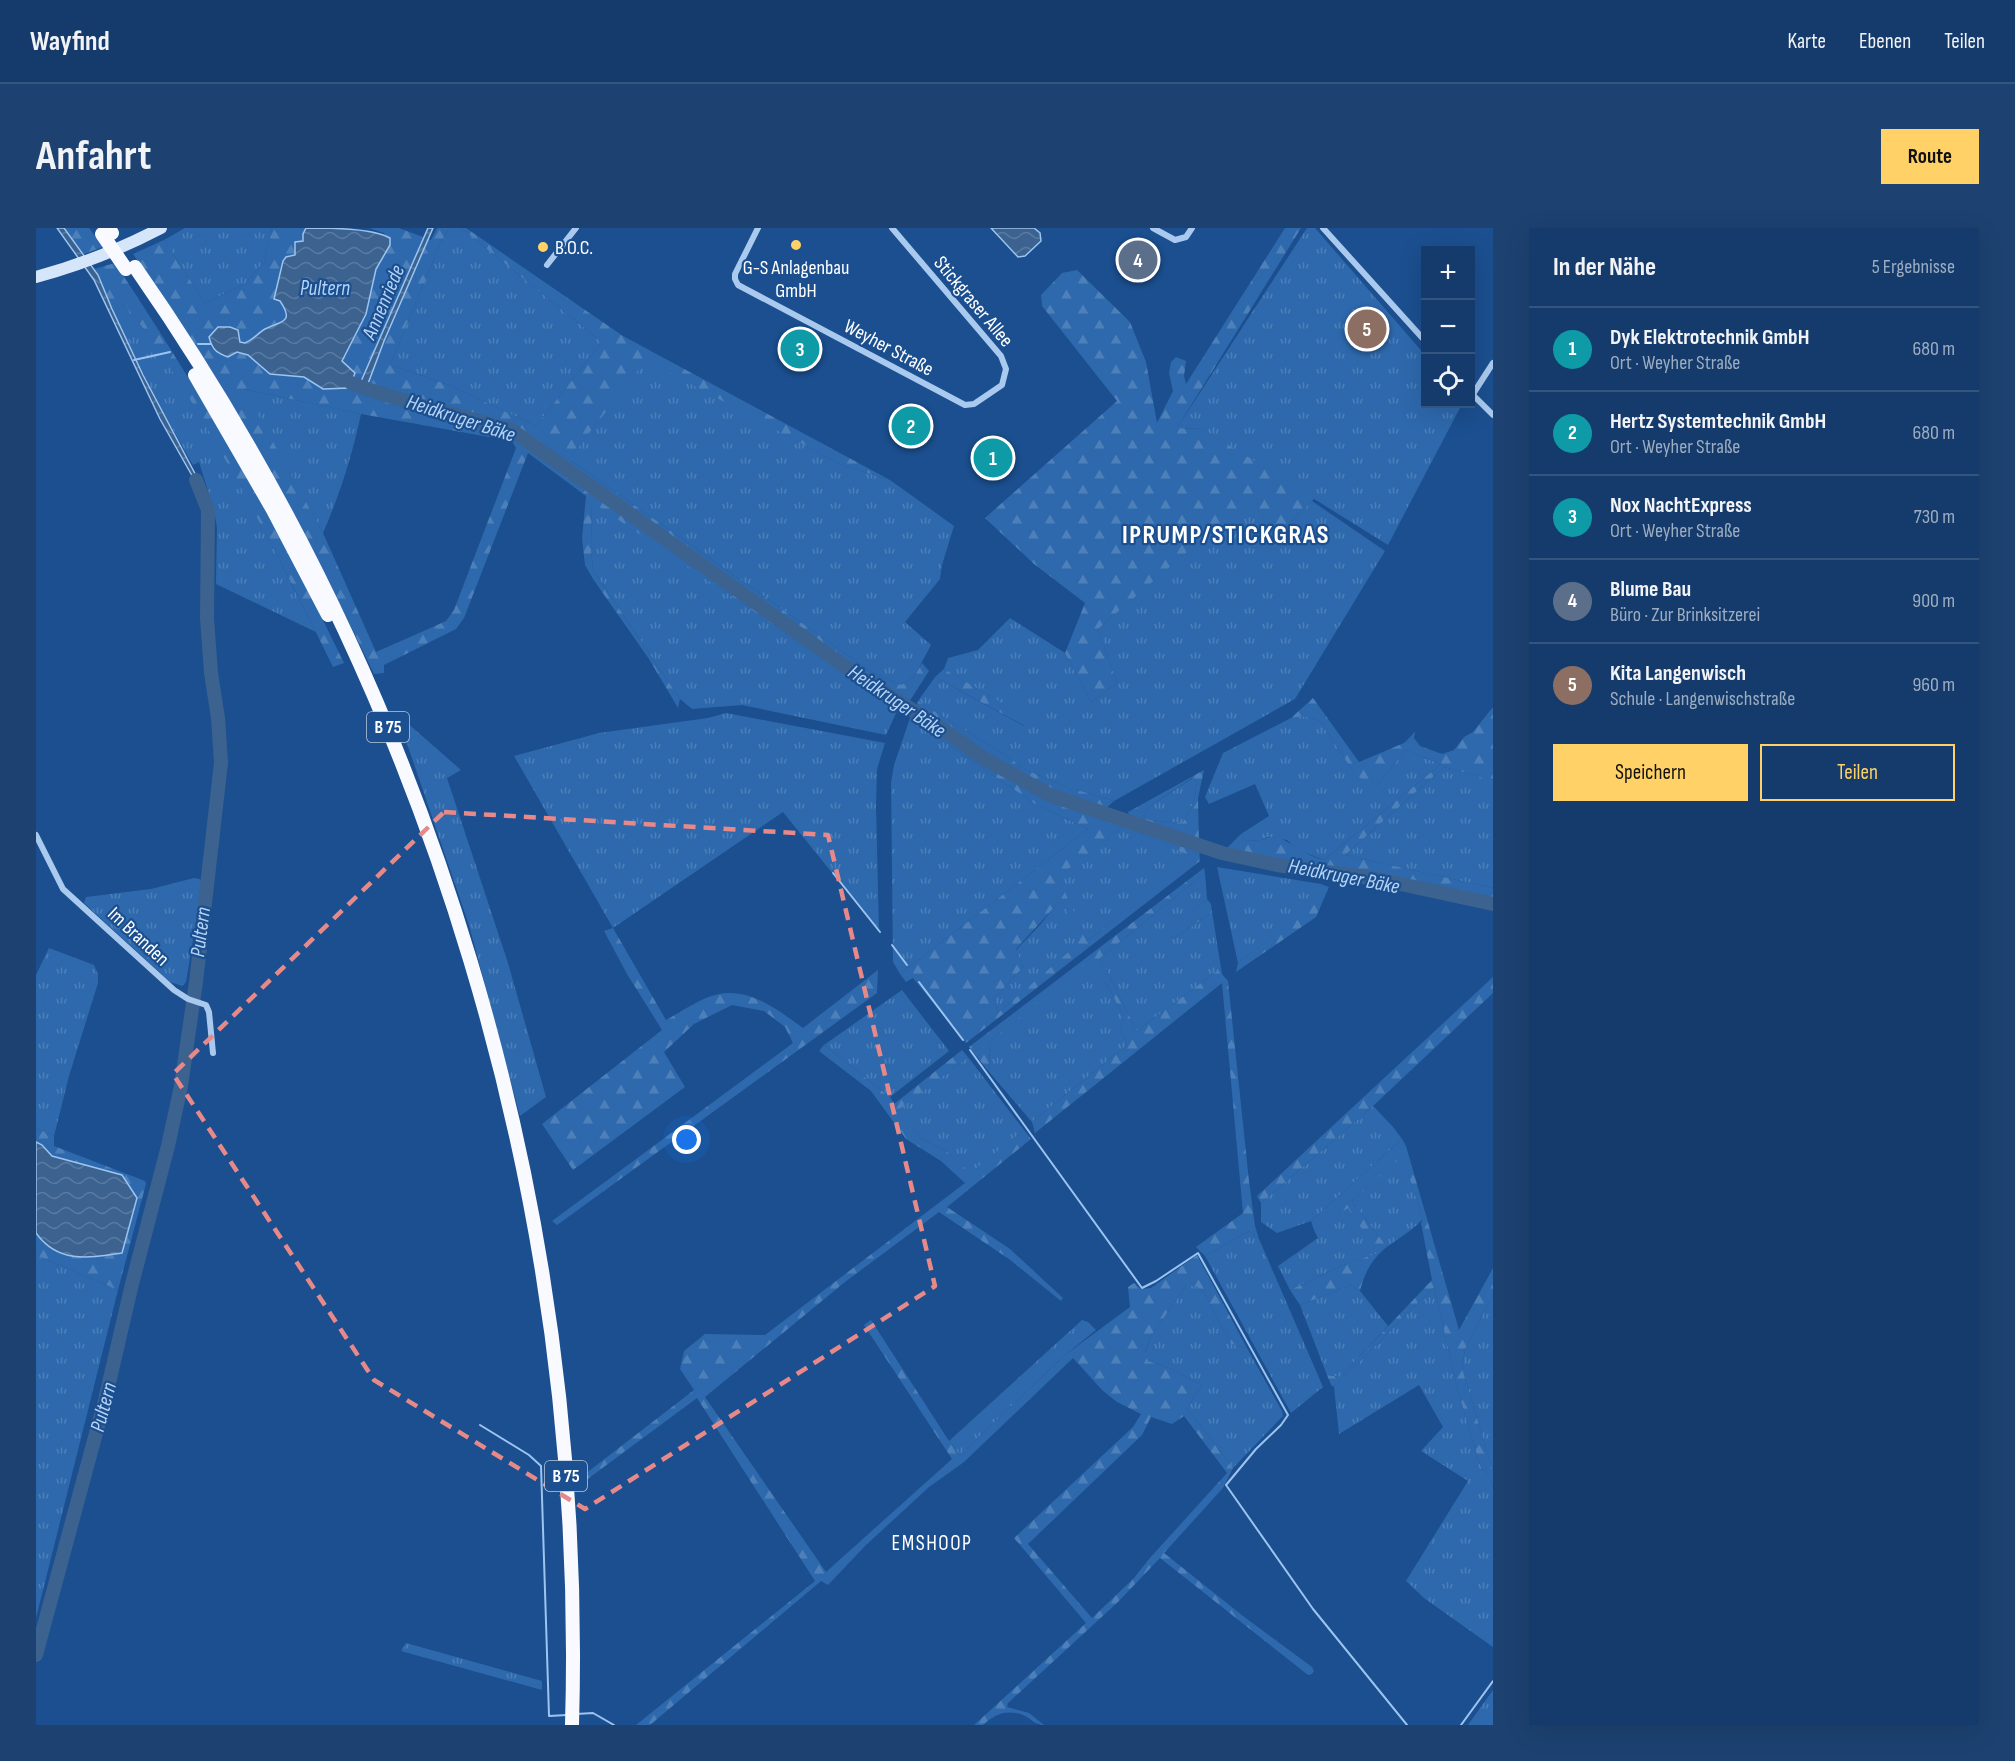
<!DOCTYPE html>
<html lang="de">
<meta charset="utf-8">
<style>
:root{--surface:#143b6b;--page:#1d4271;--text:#f1f3f6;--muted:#9dadc1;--line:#33557e;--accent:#ffd166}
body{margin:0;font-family:"Sofia Sans Condensed",sans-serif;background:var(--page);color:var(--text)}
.controls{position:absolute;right:18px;top:18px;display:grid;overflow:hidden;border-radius:0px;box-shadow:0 6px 24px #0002}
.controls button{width:54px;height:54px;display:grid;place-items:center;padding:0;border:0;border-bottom:2px solid var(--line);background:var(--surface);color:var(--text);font:30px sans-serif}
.you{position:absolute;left:651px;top:912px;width:21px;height:21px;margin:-15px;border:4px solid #fff;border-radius:50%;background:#1a73e8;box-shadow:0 0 0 9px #1a73e833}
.badge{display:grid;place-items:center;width:39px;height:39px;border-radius:50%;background:var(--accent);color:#fff;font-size:20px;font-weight:700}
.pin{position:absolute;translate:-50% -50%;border:3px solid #fff;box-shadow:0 2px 6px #0006}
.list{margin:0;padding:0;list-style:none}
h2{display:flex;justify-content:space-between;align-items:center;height:78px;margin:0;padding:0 24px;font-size:26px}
h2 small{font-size:20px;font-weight:400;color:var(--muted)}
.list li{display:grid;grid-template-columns:39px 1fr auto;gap:18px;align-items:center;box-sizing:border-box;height:84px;padding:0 24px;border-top:2px solid var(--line)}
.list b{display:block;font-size:22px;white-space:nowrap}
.list p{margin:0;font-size:20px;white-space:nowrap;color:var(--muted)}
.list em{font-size:20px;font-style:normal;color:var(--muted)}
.actions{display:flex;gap:12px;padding:18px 24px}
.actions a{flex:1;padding:14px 0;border:2px solid var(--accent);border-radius:0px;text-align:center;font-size:21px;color:var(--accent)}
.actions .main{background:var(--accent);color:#111}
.icon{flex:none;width:33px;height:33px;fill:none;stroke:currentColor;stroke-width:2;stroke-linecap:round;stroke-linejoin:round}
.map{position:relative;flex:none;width:1457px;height:1497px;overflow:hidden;border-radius:0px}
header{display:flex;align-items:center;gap:36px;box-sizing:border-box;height:84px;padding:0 30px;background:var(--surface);border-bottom:2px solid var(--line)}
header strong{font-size:28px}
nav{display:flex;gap:33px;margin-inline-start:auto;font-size:21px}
.intro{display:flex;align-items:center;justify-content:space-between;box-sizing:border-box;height:144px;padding:0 36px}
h1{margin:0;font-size:42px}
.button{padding:15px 27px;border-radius:0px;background:var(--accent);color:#111;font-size:21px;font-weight:700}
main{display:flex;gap:36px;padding:0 36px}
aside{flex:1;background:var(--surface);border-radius:0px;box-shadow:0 6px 24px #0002}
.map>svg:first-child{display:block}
.grass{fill:url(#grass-tufts)}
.forest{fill:url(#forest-firs);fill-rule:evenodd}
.water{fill:url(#water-waves);stroke:#9cc4f0;stroke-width:1.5}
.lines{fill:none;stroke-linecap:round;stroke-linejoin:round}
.stream{stroke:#9cc4f0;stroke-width:2}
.river{stroke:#3c6290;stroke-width:14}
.minor{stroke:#a9c9ee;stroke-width:6}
.secondary{stroke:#d6e6fa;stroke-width:12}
.trunk{stroke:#f8faff;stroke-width:14}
.trunk-bridge{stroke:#f8faff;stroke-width:14}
.marked{fill:none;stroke:#e88989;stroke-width:4.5;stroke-dasharray:12 8;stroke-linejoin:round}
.poi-dot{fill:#ffd166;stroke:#1b4f8f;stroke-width:2}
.labels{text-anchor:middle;stroke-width:4.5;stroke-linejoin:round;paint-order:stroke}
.shield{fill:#1b4f8f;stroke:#bbcadd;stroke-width:1.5}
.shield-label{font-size:18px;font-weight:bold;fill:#fff}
.poi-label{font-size:20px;fill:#fff;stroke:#1b4f8f;text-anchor:start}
.street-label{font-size:20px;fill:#fff;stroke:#1b4f8f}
.water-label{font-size:21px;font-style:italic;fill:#b5d3f5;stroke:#1b4f8f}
.neighbourhood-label{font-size:21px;letter-spacing:1.5px;fill:#fff;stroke:#1b4f8f}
.district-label{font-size:26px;font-weight:bold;letter-spacing:1.5px;fill:#fff;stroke:#1b4f8f}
</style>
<header>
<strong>Wayfind</strong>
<nav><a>Karte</a><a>Ebenen</a><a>Teilen</a></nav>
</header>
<div class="intro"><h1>Anfahrt</h1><a class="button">Route</a></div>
<main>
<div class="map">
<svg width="1457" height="1497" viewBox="0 0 1457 1497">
<defs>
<pattern id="grass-tufts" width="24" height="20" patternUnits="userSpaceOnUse" patternTransform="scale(1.5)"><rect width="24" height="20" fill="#2e69ad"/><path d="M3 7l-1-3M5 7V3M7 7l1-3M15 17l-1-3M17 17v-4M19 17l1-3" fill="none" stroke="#4d80b9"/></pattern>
<pattern id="forest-firs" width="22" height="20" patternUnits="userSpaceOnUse" patternTransform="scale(1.5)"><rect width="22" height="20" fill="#2e69ad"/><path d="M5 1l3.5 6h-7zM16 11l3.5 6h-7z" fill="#4d80b9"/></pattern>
<pattern id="water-waves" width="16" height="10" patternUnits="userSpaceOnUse" patternTransform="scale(1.5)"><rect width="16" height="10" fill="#3c6290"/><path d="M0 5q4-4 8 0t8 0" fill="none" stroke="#597aa1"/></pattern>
</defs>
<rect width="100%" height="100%" fill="#1b4f8f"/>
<g class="grass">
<path d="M149 0H236L228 34 209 56 169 75 128 12Z"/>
<path d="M413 0H425L566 114 500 198 413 157 354 137 404 16Z"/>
<path d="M1271 0H1279L1389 127 1390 176H1426L1352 317 1166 201 1141 200Z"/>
<path d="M87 74C167 173 222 291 280 404L180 356 181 300 178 282 163 234 157 237C127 186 101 134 76 81Z"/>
<path d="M610 131 804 236 854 252 918 298 906 337 904 351 869 394 895 417 878 449 865 457 834 443 533 231Z"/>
<path d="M207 161 325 186C316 228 304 266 287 305Z"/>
<path d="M1217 266 1236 312 1276 273 1349 323 1259 471 1078 573 1031 559 990 542 972 529 882 473 899 449 988 498 992 491 908 441 912 430 942 422 974 390 1029 425 1055 474 1081 455 1062 401Z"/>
<path d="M556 273 862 481 850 507 706 477 656 481 644 471 557 342 555 322Z"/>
<path d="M690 485 849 515 841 541 840 578 843 703 747 584 577 700 478 528 563 505 672 490Z"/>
<path d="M1269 488 1284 493 1318 545 1340 558 1370 522 1405 536 1288 632 1262 622 1251 612 1232 609 1225 612 1211 613 1205 606 1233 588 1219 556 1173 576 1169 569 1187 525 1255 490Z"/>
<path d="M874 490 999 576 1052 601 864 746 857 734 855 555 858 537Z"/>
<path d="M369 493 425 542 411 550 472 735 510 869 484 888 433 697 364 495Z"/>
<path d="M1408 539 1457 552V660L1309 627Z"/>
<path d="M1157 550 1160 551C1162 565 1155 584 1146 595L1113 592 1107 588 1114 578Z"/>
<path d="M1088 598 1158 629 1051 713 1021 649Z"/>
<path d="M1181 639 1285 656 1280 676 1202 735Z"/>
<path d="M1169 645 1171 671 1133 704 1138 711 1176 684 1185 740 1101 803 1064 730Z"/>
<path d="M158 650 164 651 166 656 150 754 146 758 134 754 48 675 50 669 115 661Z"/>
<path d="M1026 670 1043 716 962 785 958 771 987 739 980 722 1003 698Z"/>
<path d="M13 720 58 737 62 746V755L33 848 18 908 0 900V747Z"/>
<path d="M1049 735 1072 758 1087 788 1085 803 1091 817 996 894 954 845 953 814Z"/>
<path d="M866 762 913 823 854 869 788 817Z"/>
<path d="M932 829 988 902 934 946 910 923 884 910 861 882Z"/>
<path d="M1337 878 1357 899 1366 911 1275 993 1241 1005 1225 994V975Z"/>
<path d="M1366 927 1387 990C1384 997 1359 1013 1351 1019L1316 973Z"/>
<path d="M1312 979 1343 1025 1305 1038 1254 1062 1242 1038 1282 1010 1278 1002Z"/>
<path d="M1213 1003 1223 1011 1287 1159 1255 1185 1169 1028Z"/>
<path d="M0 1027 82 1062 0 1390Z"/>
<path d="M1315 1057 1324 1063 1352 1098 1304 1149 1291 1147 1264 1077Z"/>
<path d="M1150 1058H1160L1169 1066 1195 1116 1211 1120 1246 1183 1247 1188 1197 1240 1151 1180 1166 1157 1136 1141 1112 1133 1109 1124 1115 1108Z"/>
<path d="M1398 1059 1422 1163 1444 1237 1452 1247 1457 1259V1419L1388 1370 1370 1353 1432 1253 1385 1223 1407 1199 1383 1157 1303 1206 1298 1159Z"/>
<path d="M1457 1067V1244L1426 1140 1429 1121Z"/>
<path d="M1046 1092 1052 1094 1060 1102 1029 1127 924 1227 913 1213Z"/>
<path d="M370 1415 506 1453V1462L365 1423Z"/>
<path d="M1457 1462V1497H1432Z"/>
</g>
<g class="forest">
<path d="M28 0H53L67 19 48 26Z"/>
<path d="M236 0H270L267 6V13L259 15V27L250 29 244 73 250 83 251 89 248 94 232 100 209 115 204 114 203 110 173 109 175 119 183 126 201 124 212 127 234 146 268 149 288 161 312 160 306 133 330 86 340 41 354 17 348 5 333 0H363L395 12 401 0H413L404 16 354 137 413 157 500 198 566 114 425 0H430L587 108 854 252 804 236 610 132 533 231 834 443 865 457 878 449 886 435 893 443 873 474 822 446 738 384 683 348 489 210 488 212 564 264 794 430 866 477 862 481 556 274 555 322 557 342 644 471 642 480 613 431 557 351 549 337 546 310 550 268 492 225 428 390 420 401 348 437V445L338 446C304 376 270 306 232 238 191 165 144 96 97 26L128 12 169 75 209 56 228 34ZM208 161 325 186 476 213 480 220 418 382 410 393 399 398 340 424 287 305Z"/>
<path d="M1249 0H1265L1141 200 1166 201 1279 270 1236 312 1217 267 1062 401 1081 455 1055 474 1029 425 1049 375 998 336 949 290 1081 173 1006 78 1005 67 1026 45 1041 42 1094 94 1110 134 1121 195 1137 163 1133 145 1135 134 1140 129 1150 133 1148 148 1150 156Z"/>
<path d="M79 35C164 163 241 296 308 435L297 439C257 357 215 275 169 196 144 154 118 113 88 75L76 81 58 41Z"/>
<path d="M908 441 993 491 989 498 899 449Z"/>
<path d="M1277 470 1323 534 1368 515 1379 504 1378 510 1384 518 1406 526 1418 522 1428 509 1437 504 1457 479V552L1408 539 1309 627 1457 660V675L1340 650 1240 636 1186 625 1205 606 1211 613 1225 612 1240 608C1257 615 1269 628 1288 632L1405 536 1370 522 1340 558 1333 557 1318 545 1284 493 1269 488 1255 490Z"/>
<path d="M882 473 972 529 990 542 1031 559 1078 573 1066 584 1014 567 948 530 880 482Z"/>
<path d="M879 485 948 533 1011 567 1163 619 1164 633 930 815 877 750 870 754 864 746 1052 601 999 576 874 490ZM1088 598 1157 629 1051 713 1022 649ZM1026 671 1042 716 962 785 958 771 987 739 980 721Z"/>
<path d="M1168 542 1162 570 1163 616 1095 593 1092 584ZM1156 550 1160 551C1162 565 1155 584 1146 595L1113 592 1107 588 1114 578Z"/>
<path d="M1168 640 1169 645 1064 730 1101 803 1185 740 1186 746 1192 753 1213 953 1219 998 1223 1011 1213 1003 1169 1028 1160 1019 1207 985 1186 755 999 905 996 894 1091 817 1085 803 1087 788 1072 758 1049 736 953 814 954 845 933 819Z"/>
<path d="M1285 656 1293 659 1280 689 1200 744 1202 735 1279 676Z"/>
<path d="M1171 671 1175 676 1176 684 1138 711 1132 704Z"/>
<path d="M577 700 630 792C643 785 656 776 670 770 707 754 738 779 767 800L842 742 841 765 521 997 516 993 757 815 749 799 728 783 696 777 658 796 628 824 649 859 537 942 506 896 626 802 591 746 568 703Z"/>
<path d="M1457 749V765L1337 878 1225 975 1221 968Z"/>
<path d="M788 817 854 869 858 876 926 822 932 829 862 882 884 910 910 923 934 945 988 902 995 911 911 979 974 1021 1027 1070 1025 1073 973 1031 903 984 809 1054 669 1169 790 1344 916 1231 828 1097 835 1092 913 1213 924 1227 1029 1127 1094 1079 1092 1059 1098 1055 1105 1061 1115 1060 1161 1027 1211 1120 1195 1116 1169 1066 1160 1058H1150L1115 1108 1109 1123 1112 1133 1136 1141 1166 1157 1151 1180 1197 1240 1187 1260 1128 1325 1207 1388 1276 1439 1278 1443 1276 1446 1272 1447 1124 1330 1082 1374 972 1475 971 1479 993 1485 1008 1497C998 1497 995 1490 987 1487 970 1481 959 1486 947 1497H938L1050 1395 978 1310 1097 1199 1105 1186 1081 1174 1066 1162 1037 1130 928 1234 893 1259 829 1318 792 1357 785 1353 614 1497H600L779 1353 661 1170 549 1253V1246L658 1162 644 1141 648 1123 669 1106 729 1107 929 955 905 933 870 911 835 863 783 823ZM1148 1188 1191 1245 1113 1331 1098 1350 1056 1390 992 1316 1106 1207 1115 1189 1136 1196Z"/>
<path d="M0 900 18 908V918L109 953 110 956 82 1062 0 1027V1005L8 1016 86 947 16 928 6 917 0 914Z"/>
<path d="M1366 911 1370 918 1423 1102 1457 1040V1067L1429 1121 1426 1140 1457 1244V1259L1452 1247 1444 1237 1422 1163 1398 1059 1298 1159 1295 1157 1291 1147 1304 1149 1396 1052 1385 995 1387 990 1366 928 1316 973 1351 1019C1336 1030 1328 1046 1324 1063L1315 1057 1264 1077 1254 1062 1305 1038 1342 1025 1312 980 1278 1002 1275 993Z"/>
</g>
<g class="water">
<path d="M21 0H28L62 47 76 81 107 147 165 257 167 267 124 191 58 52Z"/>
<path d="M270 0C293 0 336 0 354 10V17L340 41 330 86 306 133 319 145 313 160 287 161 268 149 234 146 212 127 201 124 192 129C180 125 176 121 173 109L182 99H194L202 102 204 114 209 115C217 112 222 105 229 101 245 93 259 95 244 73L238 71 247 33 250 29 259 27V14L267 13V6Z"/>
<path d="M392 0H397L348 113 330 161 323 158Z"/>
<path d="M955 0H998L1004 5 1005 13 989 28 982 29Z"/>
<path d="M0 914 6 917 16 928 86 947 101 970 86 1025C53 1030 22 1036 0 1005Z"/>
</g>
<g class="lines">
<g class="stream">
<path d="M162 116H175"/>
<path d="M98 132 134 124"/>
<path d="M797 645 844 704"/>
<path d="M856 717 871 737"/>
<path d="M883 754 927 812"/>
<path d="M934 822 1106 1060 1120 1053 1162 1025 1252 1187 1245 1197 1220 1221 1190 1257 1277 1381 1371 1497"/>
<path d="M444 1197 493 1227 505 1238 513 1488 531 1487"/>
<path d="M540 1486 557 1485 578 1497"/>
<path d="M1425 1497 1457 1453"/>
</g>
<g class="river">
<path d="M315 155C368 176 424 186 477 203L821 447 908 502 947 530 1014 567 1186 625 1241 637 1341 651 1457 676"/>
<path d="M0 1427 69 1172 96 1056 132 918 145 858 160 754 185 535 182 490 175 445 171 390 172 282 160 252"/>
</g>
<g class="minor">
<path d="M722 0 699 46V51L702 57 929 177 938 176 966 157 970 141 965 128 856 0"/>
<path d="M1117 0 1139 12 1150 9 1156 0"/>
<path d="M1287 0 1390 114"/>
<path d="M511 37 540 0"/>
<path d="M1434 164 1457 187"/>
<path d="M1437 166 1457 135"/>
<path d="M0 607 27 661 138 762 152 771 170 777 173 784 177 825"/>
</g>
<path class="secondary" d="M0 49C44 37 85 21 125 0"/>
<g class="trunk">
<path d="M73 0 76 5"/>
<path d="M99 39C396 465 551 978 536 1497"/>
<path d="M159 147 237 282 292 387"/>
</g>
<path class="trunk-bridge" d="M66 6 90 41"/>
</g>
<path class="marked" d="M408 584 792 607 899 1058 549 1281 338 1152 137 846Z"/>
<g class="poi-dot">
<circle cx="760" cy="17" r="6"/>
<circle cx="507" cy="19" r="6"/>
</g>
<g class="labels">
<g class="shield">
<rect x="331" y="484" width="42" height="30" rx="4.5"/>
<rect x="509" y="1233" width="42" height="30" rx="4.5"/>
</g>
<g class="shield-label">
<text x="352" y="505">B 75</text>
<text x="530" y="1254">B 75</text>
</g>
<g class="poi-label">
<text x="519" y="26">B.O.C.</text>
<text x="760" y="46" text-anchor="middle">G-S Anlagenbau<tspan x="760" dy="23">GmbH</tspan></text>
</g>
<g class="street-label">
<text transform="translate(938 73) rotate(50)" y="7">Stickgraser Allee</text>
<text transform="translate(853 119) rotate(28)" y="7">Weyher Straße</text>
<text transform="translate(103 708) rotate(43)" y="7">Im Branden</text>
</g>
<g class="water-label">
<text x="289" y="67">Pultern</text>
<text transform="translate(347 74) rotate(-67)" y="7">Annenriede</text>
<text transform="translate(425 190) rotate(18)" y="7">Heidkruger Bäke</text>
<text transform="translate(861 473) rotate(34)" y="7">Heidkruger Bäke</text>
<text transform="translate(1308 648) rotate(11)" y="7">Heidkruger Bäke</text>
<text transform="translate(164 704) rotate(-83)" y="7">Pultern</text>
<text transform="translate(67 1179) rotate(-75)" y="7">Pultern</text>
</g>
<g class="neighbourhood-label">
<text x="896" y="1322">EMSHOOP</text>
</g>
<g class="district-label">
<text x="1190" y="315">IPRUMP/STICKGRAS</text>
</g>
</g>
</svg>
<div class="controls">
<button>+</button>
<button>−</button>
<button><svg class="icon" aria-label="locate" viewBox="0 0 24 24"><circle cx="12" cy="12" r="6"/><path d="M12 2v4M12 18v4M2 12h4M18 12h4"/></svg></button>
</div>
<div class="you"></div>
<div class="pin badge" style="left:957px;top:230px;background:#0f9aa8">1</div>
<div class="pin badge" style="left:875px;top:198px;background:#0f9aa8">2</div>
<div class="pin badge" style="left:764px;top:121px;background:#0f9aa8">3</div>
<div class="pin badge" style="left:1102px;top:32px;background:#5c6f8a">4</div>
<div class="pin badge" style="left:1331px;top:101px;background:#8d6e63">5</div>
</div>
<aside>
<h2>In der Nähe<small>5 Ergebnisse</small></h2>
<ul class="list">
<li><span class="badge" style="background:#0f9aa8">1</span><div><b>Dyk Elektrotechnik GmbH</b><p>Ort · Weyher Straße</p></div><em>680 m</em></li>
<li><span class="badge" style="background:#0f9aa8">2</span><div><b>Hertz Systemtechnik GmbH</b><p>Ort · Weyher Straße</p></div><em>680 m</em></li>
<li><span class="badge" style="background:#0f9aa8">3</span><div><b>Nox NachtExpress</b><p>Ort · Weyher Straße</p></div><em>730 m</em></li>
<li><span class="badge" style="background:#5c6f8a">4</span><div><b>Blume Bau</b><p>Büro · Zur Brinksitzerei</p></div><em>900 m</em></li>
<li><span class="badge" style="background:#8d6e63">5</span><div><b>Kita Langenwisch</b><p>Schule · Langenwischstraße</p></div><em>960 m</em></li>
</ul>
<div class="actions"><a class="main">Speichern</a><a>Teilen</a></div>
</aside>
</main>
